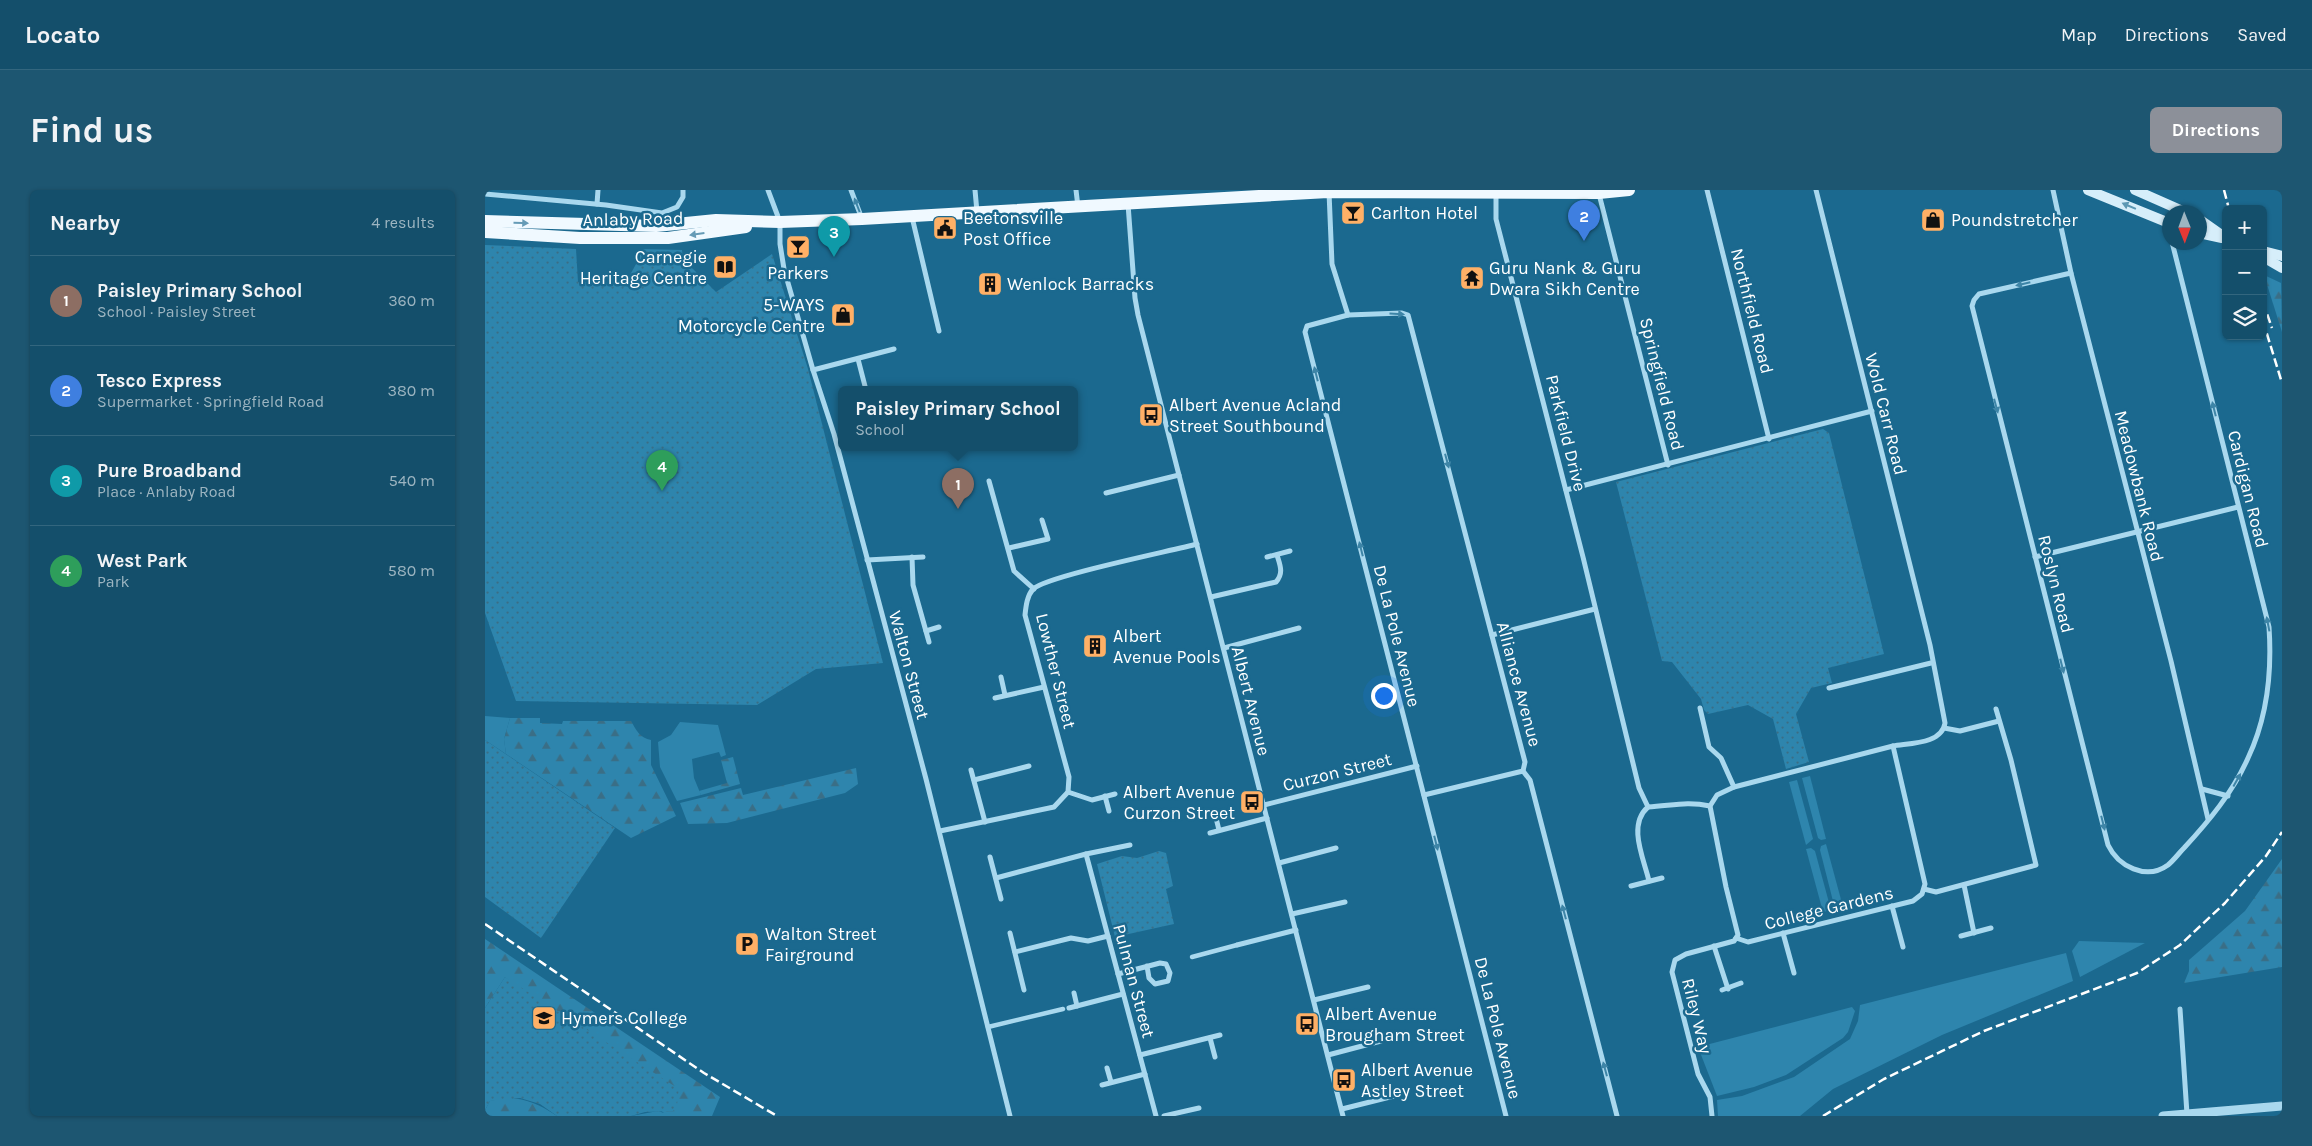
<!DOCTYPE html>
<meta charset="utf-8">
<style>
:root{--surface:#144f6b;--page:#1d5671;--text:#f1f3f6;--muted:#9db5c1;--line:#33667e;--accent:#8c9099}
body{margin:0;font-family:Karla,sans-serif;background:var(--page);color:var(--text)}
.controls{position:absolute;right:15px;top:15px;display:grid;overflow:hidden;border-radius:8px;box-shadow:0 1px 4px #0004}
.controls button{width:45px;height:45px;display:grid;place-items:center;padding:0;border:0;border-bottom:1px solid var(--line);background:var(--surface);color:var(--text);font:25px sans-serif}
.compass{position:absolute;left:1677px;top:15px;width:45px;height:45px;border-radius:50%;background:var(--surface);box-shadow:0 1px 4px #0004;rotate:179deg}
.you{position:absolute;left:898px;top:505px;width:18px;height:18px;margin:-12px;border:4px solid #fff;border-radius:50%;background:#1a73e8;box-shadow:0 0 0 8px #1a73e833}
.badge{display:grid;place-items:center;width:32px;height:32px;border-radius:50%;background:var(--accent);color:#fff;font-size:16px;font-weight:700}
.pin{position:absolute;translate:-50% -41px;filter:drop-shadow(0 1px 2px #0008)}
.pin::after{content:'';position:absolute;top:26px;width:18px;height:15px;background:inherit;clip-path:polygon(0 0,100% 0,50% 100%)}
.popup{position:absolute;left:353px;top:196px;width:240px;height:65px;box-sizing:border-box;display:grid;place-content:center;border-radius:8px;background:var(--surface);filter:drop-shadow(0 1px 4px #0005);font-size:16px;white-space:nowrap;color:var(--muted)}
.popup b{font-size:19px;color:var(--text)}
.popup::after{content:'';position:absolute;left:50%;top:100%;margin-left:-10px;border:10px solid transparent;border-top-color:var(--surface)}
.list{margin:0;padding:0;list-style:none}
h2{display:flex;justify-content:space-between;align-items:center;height:65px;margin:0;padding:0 20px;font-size:21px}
h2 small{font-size:16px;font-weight:400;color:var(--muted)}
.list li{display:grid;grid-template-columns:32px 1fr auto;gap:15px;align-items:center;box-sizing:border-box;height:90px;padding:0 20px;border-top:1px solid var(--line)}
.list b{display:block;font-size:19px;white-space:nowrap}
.list p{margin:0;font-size:16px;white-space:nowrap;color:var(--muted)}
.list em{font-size:16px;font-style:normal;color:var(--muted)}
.icon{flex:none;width:28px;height:28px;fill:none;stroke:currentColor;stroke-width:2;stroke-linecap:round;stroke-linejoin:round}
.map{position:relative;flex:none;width:1797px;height:926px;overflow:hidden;border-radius:8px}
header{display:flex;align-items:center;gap:30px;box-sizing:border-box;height:70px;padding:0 25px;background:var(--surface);border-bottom:1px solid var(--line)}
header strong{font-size:24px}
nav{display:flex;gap:28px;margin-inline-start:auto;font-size:18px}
.intro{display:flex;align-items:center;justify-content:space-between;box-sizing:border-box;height:120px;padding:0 30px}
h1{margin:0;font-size:35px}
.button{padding:12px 22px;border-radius:8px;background:var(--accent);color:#fff;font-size:18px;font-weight:700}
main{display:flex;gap:30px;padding:0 30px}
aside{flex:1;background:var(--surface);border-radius:8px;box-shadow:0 1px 4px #0004}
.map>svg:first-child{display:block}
.grass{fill:#2e85ad}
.forest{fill:url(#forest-firs)}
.park{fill:url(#park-dots)}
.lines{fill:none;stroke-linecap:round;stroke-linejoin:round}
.pedestrian{stroke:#a9d8ee;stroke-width:4.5}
.minor{stroke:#a9d8ee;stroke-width:5}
.tertiary{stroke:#a9d8ee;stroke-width:9}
.secondary{stroke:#d6eefa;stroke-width:10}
.primary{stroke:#f0f9ff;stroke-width:12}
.rail{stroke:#fff;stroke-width:2.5;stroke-dasharray:9 4;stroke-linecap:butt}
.oneway{fill:#3e85a7}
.oneway2{fill:#5c98b4}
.oneway3{fill:#669bb6}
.labels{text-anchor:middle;stroke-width:5;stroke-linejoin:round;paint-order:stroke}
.poi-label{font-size:18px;fill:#fff;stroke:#1b698f;text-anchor:start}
.street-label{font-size:18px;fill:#fff;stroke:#1b698f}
</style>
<header>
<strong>Locato</strong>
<nav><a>Map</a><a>Directions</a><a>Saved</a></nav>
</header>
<div class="intro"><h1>Find us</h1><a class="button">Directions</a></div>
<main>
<aside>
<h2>Nearby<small>4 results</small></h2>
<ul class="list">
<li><span class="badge" style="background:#8d6e63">1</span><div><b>Paisley Primary School</b><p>School · Paisley Street</p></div><em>360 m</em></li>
<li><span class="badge" style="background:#3f7fe0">2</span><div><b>Tesco Express</b><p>Supermarket · Springfield Road</p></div><em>380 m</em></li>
<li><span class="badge" style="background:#0f9aa8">3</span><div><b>Pure Broadband</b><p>Place · Anlaby Road</p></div><em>540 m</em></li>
<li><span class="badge" style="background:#2e9e5b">4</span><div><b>West Park</b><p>Park</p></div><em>580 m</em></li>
</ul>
</aside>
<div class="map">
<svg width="1797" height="926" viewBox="0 0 1797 926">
<defs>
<pattern id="forest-firs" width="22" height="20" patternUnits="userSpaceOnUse" patternTransform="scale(1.25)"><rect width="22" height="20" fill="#2e85ad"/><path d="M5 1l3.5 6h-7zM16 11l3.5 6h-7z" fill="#3a6e86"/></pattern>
<pattern id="park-dots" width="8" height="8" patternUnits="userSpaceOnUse" patternTransform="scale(1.25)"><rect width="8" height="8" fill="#2e85ad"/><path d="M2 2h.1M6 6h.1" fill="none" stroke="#3a6e86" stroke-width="1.8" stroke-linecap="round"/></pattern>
</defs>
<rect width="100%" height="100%" fill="#1b698f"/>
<g class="grass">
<path d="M0 526 25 528 19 549 21 564 0 550Z"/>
<path d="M195 532 233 535 241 565 236 567 234 562 207 569 209 588 216 605 192 611 175 577 173 552 186 545Z"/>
<path d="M1325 586 1341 649 1336 650 1333 648 1317 588Z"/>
<path d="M1312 590 1328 649 1321 655 1304 592Z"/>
<path d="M1341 654 1358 717 1350 719 1335 660 1336 656Z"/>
<path d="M1326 658 1330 661 1346 720 1338 722 1321 659Z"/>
<path d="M1594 751 1660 753 1595 787 1587 761Z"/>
<path d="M1581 763 1588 791 1457 845 1348 899 1315 926H1233L1232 910 1257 906 1309 887 1365 849 1373 831 1375 815Z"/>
<path d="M1367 817 1370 821 1363 842 1358 848 1301 885 1269 897 1232 906 1213 857Z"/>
</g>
<g class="forest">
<path d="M1779 85 1796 93 1797 142Z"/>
<path d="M25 528H55V533L77 534 78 531H146C151 540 155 548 166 550V575L191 626 146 648 21 564 19 549Z"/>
<path d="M248 567 255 594 216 605 214 601 242 593 236 570Z"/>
<path d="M371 578 373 594 360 603 242 633 203 634 195 613 256 598 258 605Z"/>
<path d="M1797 669V777L1699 793 1704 781V770L1760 721Z"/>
<path d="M0 749 235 907 227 926H146L173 921 179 923 20 787 0 818Z"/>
<path d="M20 908C41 908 55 915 72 926H0V920L5 911Z"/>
</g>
<g class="park">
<path d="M0 55 91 59 93 92H141L155 67V59L197 60 198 69 231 102 287 64 323 179 398 473 331 479 272 515 31 511 0 423Z"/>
<path d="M1338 239 1344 243 1399 464 1343 478 1347 493 1326 498 1311 524 1324 572 1301 579 1288 529 1263 515 1223 524 1219 520 1216 509 1187 472 1177 471 1131 292Z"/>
<path d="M0 550 130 638 56 748 0 707Z"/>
<path d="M674 661 681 663 688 696 681 699 689 734 630 747 612 674 637 666 652 668Z"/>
<path d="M20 787 194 899 192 915 188 921 160 922 146 926H72L55 914 35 908 5 911 0 920V818Z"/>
</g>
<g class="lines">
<g class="pedestrian">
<path d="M707 767 752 755"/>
<path d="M503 837 578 819"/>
</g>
<g class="minor">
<path d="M283 0 295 32V54L299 79 328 180 349 244 441 589 525 926"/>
<path d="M366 0 377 29"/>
<path d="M490 0 492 22"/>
<path d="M591 0 593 17"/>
<path d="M1222 0 1284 249"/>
<path d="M1568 0 1586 83 1686 471 1723 629"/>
<path d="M844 2 847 74 863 125"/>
<path d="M1011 3V29L1098 367 1154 598 1163 617C1186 616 1201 611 1225 616"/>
<path d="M0 4 121 15 177 23 192 17 198 7V0"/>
<path d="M1114 4 1183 275"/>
<path d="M112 14 113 0"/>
<path d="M643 14 650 108 653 125 858 926"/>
<path d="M427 27 454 141"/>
<path d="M1586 83 1494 104 1489 110 1487 116 1623 655C1633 676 1661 691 1683 675 1689 670 1694 663 1699 658 1724 631 1748 602 1763 568 1782 528 1787 481 1784 437L1687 52"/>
<path d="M373 169 381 200"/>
<path d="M328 180 409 159"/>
<path d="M504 291 529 381 549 399"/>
<path d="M1081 300 1387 221"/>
<path d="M621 303 694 285"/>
<path d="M524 358 563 349 557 330"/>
<path d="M427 367 428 395 444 452"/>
<path d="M782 367 805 361"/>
<path d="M1550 367 1753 317"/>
<path d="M382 370 438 367"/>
<path d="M726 407 791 392C799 383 795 375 792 365"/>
<path d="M441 441 454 437"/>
<path d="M1007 445 1110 419"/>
<path d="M739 458 814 438"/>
<path d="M516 487 520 505"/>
<path d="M1344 498 1446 473"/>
<path d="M510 508 559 497"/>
<path d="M1215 518 1224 557 1236 568 1249 597"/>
<path d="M1459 538 1475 541 1514 531"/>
<path d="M486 580 500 632"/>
<path d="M489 590 544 576"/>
<path d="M1717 599 1743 606"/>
<path d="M583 602 607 610 630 604"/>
<path d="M939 605 1038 581"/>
<path d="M620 606 624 621"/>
<path d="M779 615 932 576"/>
<path d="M1163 617C1142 635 1159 669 1164 691"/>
<path d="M731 628 734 640"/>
<path d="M455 641 569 617 583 602 584 587 540 425C541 416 542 406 548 399 562 386 686 361 712 354"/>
<path d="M725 643 782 628"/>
<path d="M601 664 671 926"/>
<path d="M505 667 516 709"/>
<path d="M794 673 851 658"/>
<path d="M511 688 601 664 645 655"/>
<path d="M1479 695 1489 743"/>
<path d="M1146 696 1177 688"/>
<path d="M1439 699 1451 702 1551 675 1526 570 1511 519"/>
<path d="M1407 716 1418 757"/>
<path d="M807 724 860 712"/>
<path d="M525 743 539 800"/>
<path d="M1298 743 1309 783"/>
<path d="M1476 746 1506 738"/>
<path d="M1251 748 1263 752 1428 711 1437 704 1440 694 1408 556C1425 553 1457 554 1460 533L1445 455 1331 0"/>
<path d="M752 755 811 740"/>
<path d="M1229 756 1243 799"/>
<path d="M530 762 586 748 603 751 623 746"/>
<path d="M633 784 675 773 681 774 685 783 683 791 670 794 664 788 662 776"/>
<path d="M1237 800 1256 793"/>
<path d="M589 803 592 816"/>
<path d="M829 810 883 797"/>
<path d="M584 818 638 804"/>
<path d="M1695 819 1702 924"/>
<path d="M725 848 730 867"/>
<path d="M655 865 735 845"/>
<path d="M843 865 896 851"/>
<path d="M622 878 626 892"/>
<path d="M617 895 660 884"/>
<path d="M857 919 909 906"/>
<path d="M679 926 714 918"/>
<path d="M1021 926 820 142 822 136 863 125 917 123 923 125 1040 572 1038 581 1045 590 1132 926"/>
<path d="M1227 926 1225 907 1213 884 1187 782 1190 770 1201 764 1249 751 1253 745 1241 697 1225 616 1232 605 1249 597 1408 556"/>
</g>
<path class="tertiary" d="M1678 926 1797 916"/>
<g class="secondary">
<path d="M1603 0 1684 33"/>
<path d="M1650 0 1700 22"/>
<path d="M1714 29 1741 48"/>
<path d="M1714 43 1737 48"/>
<path d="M1778 61 1797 66"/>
<path d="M1778 67 1797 78"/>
</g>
<g class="primary">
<path d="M0 31 171 36 231 30 295 32 377 29 843 2 1114 3 1144 0"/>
<path d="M0 42 95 48H183L261 37"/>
</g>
<g class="rail">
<path d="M1739 0 1744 19"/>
<path d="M1778 112 1787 138"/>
<path d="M1778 131 1797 193"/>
<path d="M0 734 219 883 292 926"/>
<path d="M1338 926 1399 889 1499 841 1652 783 1695 755 1740 713 1781 666 1797 642"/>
</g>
</g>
<defs><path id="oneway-solid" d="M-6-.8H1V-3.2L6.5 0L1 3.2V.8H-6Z" transform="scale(1.25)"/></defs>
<g class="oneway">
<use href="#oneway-solid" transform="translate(372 15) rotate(-111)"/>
<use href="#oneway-solid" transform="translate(1538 94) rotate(167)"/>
<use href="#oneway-solid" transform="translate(912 124) rotate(3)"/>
<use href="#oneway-solid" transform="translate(831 184) rotate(-104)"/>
<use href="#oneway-solid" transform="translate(1511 216) rotate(75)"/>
<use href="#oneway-solid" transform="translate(1729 219) rotate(-104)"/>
<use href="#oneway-solid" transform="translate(962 271) rotate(75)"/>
<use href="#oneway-solid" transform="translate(876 359) rotate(-104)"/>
<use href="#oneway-solid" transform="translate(1783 434) rotate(-101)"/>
<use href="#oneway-solid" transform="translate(1577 476) rotate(76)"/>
<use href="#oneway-solid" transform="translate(1752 590) rotate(-61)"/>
<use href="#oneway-solid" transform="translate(1618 633) rotate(76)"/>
<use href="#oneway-solid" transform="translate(951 653) rotate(76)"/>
<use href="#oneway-solid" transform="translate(1079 722) rotate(-105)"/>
<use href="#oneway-solid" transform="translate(1120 879) rotate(-105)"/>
</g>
<use class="oneway2" href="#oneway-solid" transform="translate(1644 16) rotate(-157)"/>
<g class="oneway3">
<use href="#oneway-solid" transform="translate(36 33) rotate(2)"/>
<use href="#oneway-solid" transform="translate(212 44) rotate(172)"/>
</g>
<defs>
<symbol id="bar-square" viewBox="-11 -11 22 22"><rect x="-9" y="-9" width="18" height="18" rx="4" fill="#ffb066" stroke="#1b698f"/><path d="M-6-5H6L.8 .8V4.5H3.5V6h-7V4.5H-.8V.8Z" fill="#111"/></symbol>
<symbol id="shop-square" viewBox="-11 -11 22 22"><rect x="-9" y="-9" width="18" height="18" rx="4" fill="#ffb066" stroke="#1b698f"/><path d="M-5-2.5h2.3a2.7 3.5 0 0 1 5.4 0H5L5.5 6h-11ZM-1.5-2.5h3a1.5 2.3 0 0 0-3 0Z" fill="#111"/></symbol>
<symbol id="civic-square" viewBox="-11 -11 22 22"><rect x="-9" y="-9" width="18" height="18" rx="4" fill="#ffb066" stroke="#1b698f"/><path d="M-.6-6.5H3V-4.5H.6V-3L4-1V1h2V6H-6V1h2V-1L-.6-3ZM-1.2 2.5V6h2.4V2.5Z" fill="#111"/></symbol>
<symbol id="library-square" viewBox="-11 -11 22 22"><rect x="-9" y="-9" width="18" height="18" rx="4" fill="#ffb066" stroke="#1b698f"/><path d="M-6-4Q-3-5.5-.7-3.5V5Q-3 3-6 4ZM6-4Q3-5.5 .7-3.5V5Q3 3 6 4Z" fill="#111"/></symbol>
<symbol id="temple-square" viewBox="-11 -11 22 22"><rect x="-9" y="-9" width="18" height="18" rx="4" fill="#ffb066" stroke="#1b698f"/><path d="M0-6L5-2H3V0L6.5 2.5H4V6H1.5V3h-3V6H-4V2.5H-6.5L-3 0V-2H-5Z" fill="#111"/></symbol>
<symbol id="building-square" viewBox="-11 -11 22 22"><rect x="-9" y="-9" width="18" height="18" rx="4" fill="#ffb066" stroke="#1b698f"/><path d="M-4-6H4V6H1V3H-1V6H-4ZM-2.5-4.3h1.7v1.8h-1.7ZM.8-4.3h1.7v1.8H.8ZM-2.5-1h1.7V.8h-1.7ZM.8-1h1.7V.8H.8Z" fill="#111"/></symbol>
<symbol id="bus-square" viewBox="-11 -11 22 22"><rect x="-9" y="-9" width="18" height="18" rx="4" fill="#ffb066" stroke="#1b698f"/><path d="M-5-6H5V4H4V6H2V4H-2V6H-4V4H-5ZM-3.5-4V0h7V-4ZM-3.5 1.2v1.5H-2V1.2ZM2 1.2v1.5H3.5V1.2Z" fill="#111"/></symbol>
<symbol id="parking-square" viewBox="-11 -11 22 22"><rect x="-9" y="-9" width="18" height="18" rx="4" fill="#ffb066" stroke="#1b698f"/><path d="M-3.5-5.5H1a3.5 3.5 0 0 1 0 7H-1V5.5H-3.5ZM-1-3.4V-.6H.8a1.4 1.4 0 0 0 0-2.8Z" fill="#111"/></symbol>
<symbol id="school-square" viewBox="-11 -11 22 22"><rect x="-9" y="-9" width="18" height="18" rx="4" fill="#ffb066" stroke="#1b698f"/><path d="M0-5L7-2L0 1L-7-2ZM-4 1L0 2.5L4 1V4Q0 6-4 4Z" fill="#111"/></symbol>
</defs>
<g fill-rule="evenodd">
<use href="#bar-square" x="854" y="9" width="28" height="28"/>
<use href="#shop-square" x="1434" y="16" width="28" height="28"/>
<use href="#civic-square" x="446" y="24" width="28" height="28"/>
<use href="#bar-square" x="299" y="43" width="28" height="28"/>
<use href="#library-square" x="226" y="63" width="28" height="28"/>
<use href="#temple-square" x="973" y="74" width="28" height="28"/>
<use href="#building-square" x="491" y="80" width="28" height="28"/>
<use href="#shop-square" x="344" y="111" width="28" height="28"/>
<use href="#bus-square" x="652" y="211" width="28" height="28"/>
<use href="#building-square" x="596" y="442" width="28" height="28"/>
<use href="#bus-square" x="753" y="598" width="28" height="28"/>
<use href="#parking-square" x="248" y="740" width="28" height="28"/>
<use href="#school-square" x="45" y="814" width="28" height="28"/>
<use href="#bus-square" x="808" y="820" width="28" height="28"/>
<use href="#bus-square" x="845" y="876" width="28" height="28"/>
</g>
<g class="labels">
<g class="poi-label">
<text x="886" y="29">Carlton Hotel</text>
<text x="478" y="34">Beetonsville<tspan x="478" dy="21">Post Office</tspan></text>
<text x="1466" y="36">Poundstretcher</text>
<text x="222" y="73" text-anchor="end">Carnegie<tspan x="222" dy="21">Heritage Centre</tspan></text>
<text x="1004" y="84">Guru Nank &amp; Guru<tspan x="1004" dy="21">Dwara Sikh Centre</tspan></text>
<text x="313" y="89" text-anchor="middle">Parkers</text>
<text x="522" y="100">Wenlock Barracks</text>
<text x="340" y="121" text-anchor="end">5-WAYS<tspan x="340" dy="21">Motorcycle Centre</tspan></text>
<text x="684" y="221">Albert Avenue Acland<tspan x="684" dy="21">Street Southbound</tspan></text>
<text x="628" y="452">Albert<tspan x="628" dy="21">Avenue Pools</tspan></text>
<text x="750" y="608" text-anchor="end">Albert Avenue<tspan x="750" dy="21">Curzon Street</tspan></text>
<text x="280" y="750">Walton Street<tspan x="280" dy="21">Fairground</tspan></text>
<text x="840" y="830">Albert Avenue<tspan x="840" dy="21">Brougham Street</tspan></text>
<text x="76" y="834">Hymers College</text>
<text x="876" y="886">Albert Avenue<tspan x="876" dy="21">Astley Street</tspan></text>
</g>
<g class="street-label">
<text transform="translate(148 29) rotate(-1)" y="6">Anlaby Road</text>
<text transform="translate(1267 121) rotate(76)" y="6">Northfield Road</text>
<text transform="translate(1177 194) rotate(76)" y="6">Springfield Road</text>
<text transform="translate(1401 224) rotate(76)" y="6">Wold Carr Road</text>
<text transform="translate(1081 243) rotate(76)" y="6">Parkfield Drive</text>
<text transform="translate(1654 296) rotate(76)" y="6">Meadowbank Road</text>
<text transform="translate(1763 299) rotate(76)" y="6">Cardigan Road</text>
<text transform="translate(1571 394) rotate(76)" y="6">Roslyn Road</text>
<text transform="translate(912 446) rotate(76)" y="6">De La Pole Avenue</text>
<text transform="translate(424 475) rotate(75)" y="6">Walton Street</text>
<text transform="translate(571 481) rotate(76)" y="6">Lowther Street</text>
<text transform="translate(1034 494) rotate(75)" y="6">Alliance Avenue</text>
<text transform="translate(766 511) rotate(76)" y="6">Albert Avenue</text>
<text transform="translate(852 582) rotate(-14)" y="6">Curzon Street</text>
<text transform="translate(1344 718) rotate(-14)" y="6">College Gardens</text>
<text transform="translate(649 791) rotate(75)" y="6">Pulman Street</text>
<text transform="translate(1212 826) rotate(76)" y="6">Riley Way</text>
<text transform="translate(1013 838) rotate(76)" y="6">De La Pole Avenue</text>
</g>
</g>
</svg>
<div class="controls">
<button>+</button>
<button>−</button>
<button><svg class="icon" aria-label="layers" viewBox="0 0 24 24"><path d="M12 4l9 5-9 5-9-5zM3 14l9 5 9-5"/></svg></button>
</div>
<svg class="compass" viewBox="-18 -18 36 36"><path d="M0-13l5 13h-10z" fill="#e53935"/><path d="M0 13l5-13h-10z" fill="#9db5c1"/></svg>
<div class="you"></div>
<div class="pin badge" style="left:473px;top:319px;background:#8d6e63">1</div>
<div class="popup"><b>Paisley Primary School</b>School</div>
<div class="pin badge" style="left:1099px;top:51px;background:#3f7fe0">2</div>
<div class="pin badge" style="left:349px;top:67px;background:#0f9aa8">3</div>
<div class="pin badge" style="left:177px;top:301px;background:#2e9e5b">4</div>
</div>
</main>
